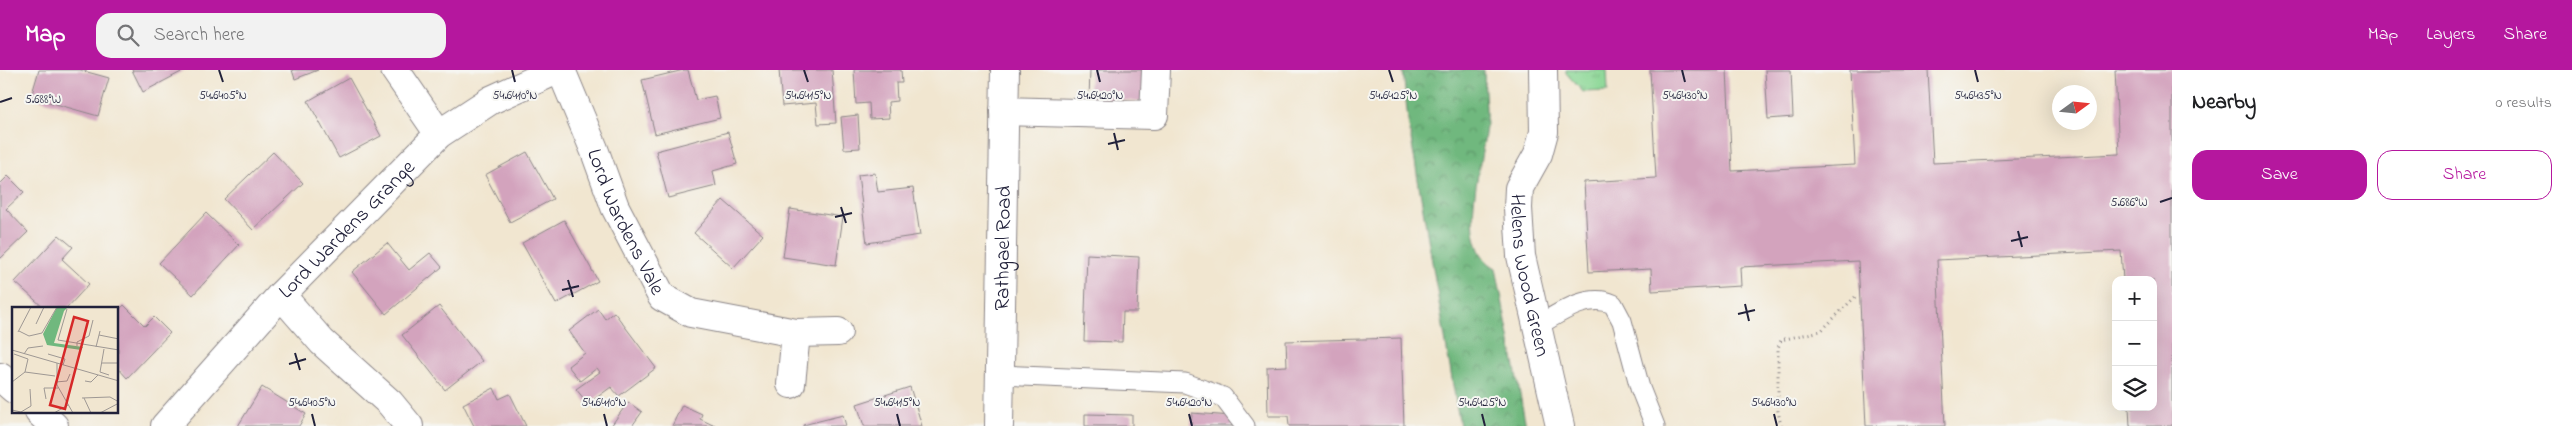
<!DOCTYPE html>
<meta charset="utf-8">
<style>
:root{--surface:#fff;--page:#f2f2f2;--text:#202124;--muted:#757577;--line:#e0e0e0;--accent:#b5179e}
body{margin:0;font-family:"Indie Flower",sans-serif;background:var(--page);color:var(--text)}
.controls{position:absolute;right:15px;bottom:15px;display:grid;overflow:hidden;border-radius:10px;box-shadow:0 5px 20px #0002}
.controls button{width:45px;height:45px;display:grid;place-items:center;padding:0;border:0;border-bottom:1px solid var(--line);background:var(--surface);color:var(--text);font:25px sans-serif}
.compass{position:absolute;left:2052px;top:15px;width:45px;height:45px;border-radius:50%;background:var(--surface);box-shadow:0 5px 20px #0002;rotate:75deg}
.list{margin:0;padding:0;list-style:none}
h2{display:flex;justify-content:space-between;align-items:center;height:65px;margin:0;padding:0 20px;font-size:21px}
h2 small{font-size:16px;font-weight:400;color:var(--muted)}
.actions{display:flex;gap:10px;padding:15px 20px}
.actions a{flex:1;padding:11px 0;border:1px solid var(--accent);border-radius:15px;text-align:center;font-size:18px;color:var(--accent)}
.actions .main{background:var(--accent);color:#fff}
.icon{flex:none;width:28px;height:28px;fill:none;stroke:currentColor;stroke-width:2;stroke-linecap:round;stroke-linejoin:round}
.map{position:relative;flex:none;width:2172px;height:356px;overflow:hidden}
header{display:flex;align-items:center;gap:30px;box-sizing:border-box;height:70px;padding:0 25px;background:var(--accent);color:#fff}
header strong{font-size:24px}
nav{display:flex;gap:28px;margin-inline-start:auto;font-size:18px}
.search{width:350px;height:45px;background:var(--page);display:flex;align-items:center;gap:12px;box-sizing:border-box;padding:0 18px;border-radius:15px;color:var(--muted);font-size:19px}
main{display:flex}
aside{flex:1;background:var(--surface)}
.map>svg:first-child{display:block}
.grass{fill:url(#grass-tufts);stroke:#567c68}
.forest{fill:url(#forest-crowns);stroke:#496d5c}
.building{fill:#d3a3bd}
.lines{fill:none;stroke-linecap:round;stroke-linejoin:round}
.lane-casing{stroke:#8a8486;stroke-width:21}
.street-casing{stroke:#8a8486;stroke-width:30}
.secondary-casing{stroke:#8a8486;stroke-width:30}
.path{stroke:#8a8486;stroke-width:3;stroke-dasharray:1 4;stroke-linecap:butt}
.lane{stroke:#fff;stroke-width:19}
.street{stroke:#fff;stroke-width:28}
.secondary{stroke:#fff;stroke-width:28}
.ticks{fill:none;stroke:#22223b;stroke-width:2}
.labels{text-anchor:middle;stroke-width:4;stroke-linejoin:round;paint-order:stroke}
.street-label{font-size:21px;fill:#22223b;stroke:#f6f6f2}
.inset-road{fill:none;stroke:#9e9894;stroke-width:1}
.view{fill:#d62828;fill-opacity:0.15;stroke:#d62828;stroke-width:2.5}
.inset-edge{fill:none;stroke:#22223b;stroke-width:2.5}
.ticks-label{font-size:12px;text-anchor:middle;fill:#22223b;stroke:#f6f6f2;stroke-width:4;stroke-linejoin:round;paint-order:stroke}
</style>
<header>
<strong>Map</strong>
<div class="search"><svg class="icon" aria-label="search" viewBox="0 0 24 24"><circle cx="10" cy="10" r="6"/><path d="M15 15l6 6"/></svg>Search here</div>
<nav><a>Map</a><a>Layers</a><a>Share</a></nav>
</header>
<main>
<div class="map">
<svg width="2172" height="356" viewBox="0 0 2172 356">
<defs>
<pattern id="grass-tufts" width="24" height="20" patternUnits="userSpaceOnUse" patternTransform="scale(1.25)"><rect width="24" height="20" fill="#8bd795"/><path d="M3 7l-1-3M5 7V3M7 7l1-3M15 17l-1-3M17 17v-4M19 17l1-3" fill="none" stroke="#78b881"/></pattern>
<pattern id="forest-crowns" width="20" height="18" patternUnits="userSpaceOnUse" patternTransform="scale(1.25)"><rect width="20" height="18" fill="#70b87e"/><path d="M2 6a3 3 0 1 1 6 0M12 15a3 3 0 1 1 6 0" fill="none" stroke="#5c9568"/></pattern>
</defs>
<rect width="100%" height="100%" fill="#f6f6f2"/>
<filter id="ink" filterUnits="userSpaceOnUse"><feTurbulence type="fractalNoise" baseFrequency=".02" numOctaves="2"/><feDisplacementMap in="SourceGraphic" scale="10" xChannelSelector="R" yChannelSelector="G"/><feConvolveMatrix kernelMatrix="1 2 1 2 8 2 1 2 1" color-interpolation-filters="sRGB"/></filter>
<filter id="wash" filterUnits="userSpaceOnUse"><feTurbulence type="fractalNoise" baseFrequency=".0096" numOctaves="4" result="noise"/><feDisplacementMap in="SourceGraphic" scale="20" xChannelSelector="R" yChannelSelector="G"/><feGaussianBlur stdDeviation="1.12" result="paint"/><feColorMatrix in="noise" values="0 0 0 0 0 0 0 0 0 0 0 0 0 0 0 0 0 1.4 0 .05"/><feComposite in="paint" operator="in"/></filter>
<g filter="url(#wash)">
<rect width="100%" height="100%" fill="#f1e6d0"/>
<path class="grass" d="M1566 0H1607L1608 21 1583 22 1566 3Z"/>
<path class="forest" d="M1403 0H1484C1484 18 1487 36 1486 54 1484 92 1453 175 1496 198L1526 356H1460L1408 51Z"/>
<g id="blocks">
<g class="building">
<path d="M39 0H80L109 8 98 46 31 27Z"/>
<path d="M132 0H185L143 22Z"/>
<path d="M292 0H318L295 9Z"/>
<path d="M684 0H688L696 30 715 26 720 48 655 64 642 10Z"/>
<path d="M779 0H832L836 53 818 54 816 33 782 36Z"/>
<path d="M854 0H901L902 13H896L897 31 888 32 889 48 870 49 869 33 856 34Z"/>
<path d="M1090 0H1145L1144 31 1089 29Z"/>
<path d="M1650 0H1727L1732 101 1855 95 1850 0H1928L1933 93 2119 84 2115 0H2172V356H2130L2129 337H2153V210H2123L2121 181 1937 190 1945 356H1866L1858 191 1740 197 1741 216 1652 221 1651 199 1589 202 1584 112 1656 108Z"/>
<path d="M1765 0H1791L1793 47 1768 49Z"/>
<path d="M349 8 381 66 339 88 308 31Z"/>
<path d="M858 45 860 78 844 79 841 47Z"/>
<path d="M728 62 737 94 713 101 716 116 668 128 656 81Z"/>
<path d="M273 82 303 113 253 160 224 129Z"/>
<path d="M527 82 553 129 510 152 485 105Z"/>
<path d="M875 103 878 122 913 118 920 165 867 173 858 105Z"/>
<path d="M8 106 24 122 6 139 28 162 0 189V114Z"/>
<path d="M723 130 763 165 733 198 694 163Z"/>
<path d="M790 139 843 147 836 195 783 187Z"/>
<path d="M206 143 239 175 193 225 159 193Z"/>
<path d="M564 150 598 211 556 234 522 173Z"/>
<path d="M59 165 73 177 62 189 89 214 67 238H44L15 212Z"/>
<path d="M387 173 409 200 430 183 442 197 386 244 352 202Z"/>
<path d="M1087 184 1139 187 1137 242H1123L1122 272 1084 271Z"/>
<path d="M124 235 145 256 154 247 170 263 127 308 118 298V241Z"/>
<path d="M439 236 482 291 445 320 402 265Z"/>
<path d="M598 239 605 249 614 242 656 298 619 326 611 317 588 334 576 319 600 302 597 298 580 311 568 296 585 283 569 261Z"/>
<path d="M1401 268 1404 356H1289L1288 346H1268L1267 297 1287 296 1286 271Z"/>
<path d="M262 317 306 344 299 356H238Z"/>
<path d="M910 317 922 356H864L857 334Z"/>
<path d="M494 318 499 329 510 324 526 356H474L463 334Z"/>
<path d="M628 332 642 342 632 356H611Z"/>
<path d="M682 335 702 344 700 349 715 356H672Z"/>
<path d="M1192 343 1232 346V356H1191Z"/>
<path d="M1085 344 1132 345V356H1085Z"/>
<path d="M843 345 846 356H803V355Z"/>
</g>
</g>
</g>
<g filter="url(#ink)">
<use href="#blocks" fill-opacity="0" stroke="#8a8486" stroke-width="1"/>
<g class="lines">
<defs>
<g id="lane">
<path d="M1537 256C1558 244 1587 222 1613 234L1622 251 1640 318 1655 356"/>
<path d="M1000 305 1185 313 1223 327 1245 356"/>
</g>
<g id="street">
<path d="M395 0 439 64"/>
<path id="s1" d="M561 0 594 79 615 137 662 227 691 243 796 263 838 262"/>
<path id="s2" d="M1543 0 1544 62 1538 84 1519 118 1518 138 1521 186 1560 356"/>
<path d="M1004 41 1154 45 1156 0"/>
<path d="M281 225 322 272 390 333 409 356"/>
<path d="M0 307 14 319"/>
<path d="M791 314 796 263"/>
<path d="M39 342 54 356"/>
<path id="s3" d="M165 356 281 225 439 64 491 30 557 0"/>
</g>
<g id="secondary">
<path id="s4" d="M999 356 1005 0"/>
</g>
</defs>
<use href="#lane" class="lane-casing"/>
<use href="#street" class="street-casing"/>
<use href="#secondary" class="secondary-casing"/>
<path class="path" d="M1781 356 1778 341V278L1781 270 1821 261 1856 226"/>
<use href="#lane" class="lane"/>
<use href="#street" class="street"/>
<use href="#secondary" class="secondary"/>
</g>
</g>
<path class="ticks" d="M219 0 223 12M512 0 515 12M804 0 808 12M1097 0 1100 12M1389 0 1393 12M1682 0 1685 12M1975 0 1978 12M0 32 12 28M1114 63 1118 80M1108 74 1125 70M2160 132 2172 128M841 137 846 153M835 147 852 143M2018 161 2022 177M2011 171 2028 167M568 210 573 227M562 220 579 216M1745 234 1749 251M1738 244 1755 240M295 283 300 300M289 294 306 289M312 344 315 356M604 344 607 356M897 344 900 356M1189 344 1192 356M1482 344 1485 356M1774 344 1777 356"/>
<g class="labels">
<g class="street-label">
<text dy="7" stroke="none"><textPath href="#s1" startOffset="165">Lord Wardens Vale</textPath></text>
<text dy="7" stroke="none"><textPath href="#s3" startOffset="268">Lord Wardens Grange</textPath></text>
<text dy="7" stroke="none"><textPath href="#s4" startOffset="178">Rathgael Road</textPath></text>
<text dy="7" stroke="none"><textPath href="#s2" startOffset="212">Helens Wood Green</textPath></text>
</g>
</g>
<g transform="translate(12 237)">
<rect width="106" height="106" fill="#f1e6d0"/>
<path d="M45 0H56L52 4 42 36 71 40 69 43 35 38 31 27Z" fill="#70b87e"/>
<path class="inset-road" d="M55 2 46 33 107 43M24 17 32 0M7 24 17 29 30 26 45 0M6 25 19 0M87 28 107 32M65 39V35L77 29 81 13M84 40 88 24M92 42 88 65 97 68M0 43 107 74M12 47 16 41 31 39M36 47 53 52 51 58M45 56V78L61 106M90 56H107M13 65 43 69M73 74 79 75 86 68M0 75 13 65 16 52 2 47M44 75 55 74 58 67M70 91 98 90 107 95M72 91 79 106M34 92 32 81H46M0 103 9 105 19 99 18 82M42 106 56 98M88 106 107 96"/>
<path class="view" d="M62 10 76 14 53 102 38 98Z"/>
<rect width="106" height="106" class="inset-edge"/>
</g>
<g class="ticks-label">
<text x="223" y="29">54.6405°N</text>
<text x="515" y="29">54.6410°N</text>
<text x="808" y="29">54.6415°N</text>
<text x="1100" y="29">54.6420°N</text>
<text x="1393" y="29">54.6425°N</text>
<text x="1685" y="29">54.6430°N</text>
<text x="1978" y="29">54.6435°N</text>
<text x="43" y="33">5.688°W</text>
<text x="2129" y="136">5.686°W</text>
<text x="312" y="336">54.6405°N</text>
<text x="604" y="336">54.6410°N</text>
<text x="897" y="336">54.6415°N</text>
<text x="1189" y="336">54.6420°N</text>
<text x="1482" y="336">54.6425°N</text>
<text x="1774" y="336">54.6430°N</text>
</g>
</svg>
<div class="controls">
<button>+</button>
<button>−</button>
<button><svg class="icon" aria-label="layers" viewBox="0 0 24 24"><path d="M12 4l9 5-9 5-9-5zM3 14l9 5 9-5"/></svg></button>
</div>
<svg class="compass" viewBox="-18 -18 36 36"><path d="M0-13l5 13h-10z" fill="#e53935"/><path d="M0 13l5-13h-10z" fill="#757577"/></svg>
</div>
<aside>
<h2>Nearby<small>0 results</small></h2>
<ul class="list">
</ul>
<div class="actions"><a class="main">Save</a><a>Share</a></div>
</aside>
</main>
